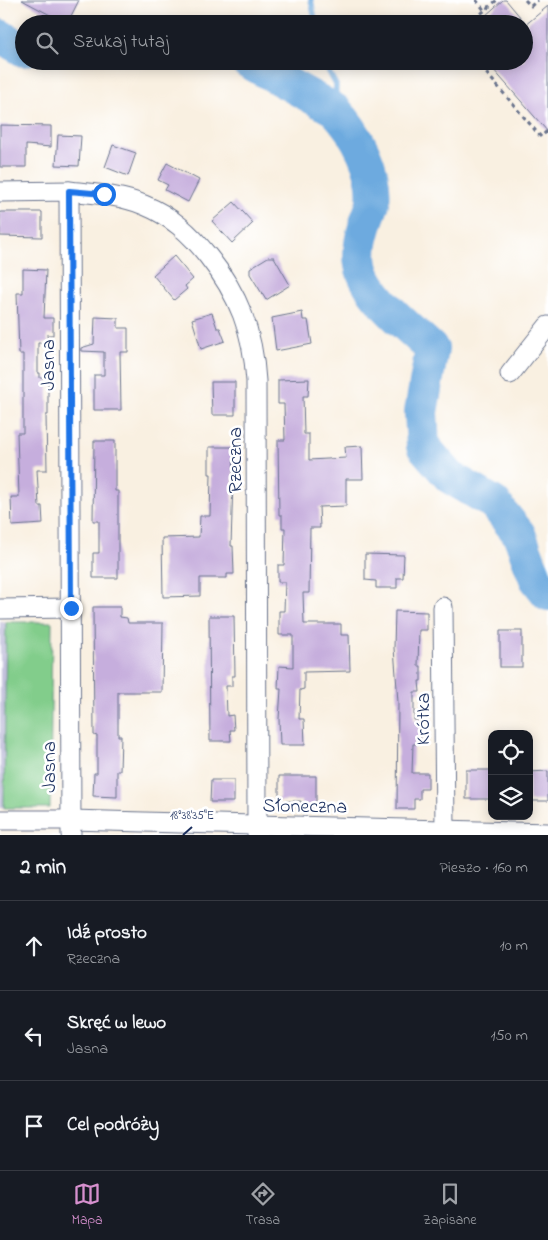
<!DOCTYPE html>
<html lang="pl">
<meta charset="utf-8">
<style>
:root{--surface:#171b24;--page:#242831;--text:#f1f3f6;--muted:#9ea1a6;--line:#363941;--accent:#d690ce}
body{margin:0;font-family:"Indie Flower",sans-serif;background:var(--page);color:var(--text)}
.controls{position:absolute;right:15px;bottom:15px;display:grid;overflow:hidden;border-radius:10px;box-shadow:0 2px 12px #0003}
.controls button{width:45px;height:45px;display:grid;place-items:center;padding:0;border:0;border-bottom:1px solid var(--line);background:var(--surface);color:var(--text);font:25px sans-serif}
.stop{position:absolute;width:15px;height:15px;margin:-11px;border:4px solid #1a73e8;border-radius:50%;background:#fff}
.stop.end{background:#1a73e8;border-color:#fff;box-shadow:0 1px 5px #0008}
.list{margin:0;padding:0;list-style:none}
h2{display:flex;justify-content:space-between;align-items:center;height:65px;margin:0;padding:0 20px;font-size:21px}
h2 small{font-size:16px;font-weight:400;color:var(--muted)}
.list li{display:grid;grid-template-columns:32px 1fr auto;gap:15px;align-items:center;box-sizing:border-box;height:90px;padding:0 20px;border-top:1px solid var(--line)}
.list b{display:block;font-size:19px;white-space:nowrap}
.list p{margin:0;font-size:16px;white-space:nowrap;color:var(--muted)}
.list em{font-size:16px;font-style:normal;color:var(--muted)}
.icon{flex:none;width:28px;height:28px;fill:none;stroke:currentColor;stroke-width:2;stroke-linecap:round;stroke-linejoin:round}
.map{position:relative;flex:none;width:548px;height:835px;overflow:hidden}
.search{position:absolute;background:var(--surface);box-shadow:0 2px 12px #0003;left:15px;right:15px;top:15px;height:55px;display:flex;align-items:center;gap:12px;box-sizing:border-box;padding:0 18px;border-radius:28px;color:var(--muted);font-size:19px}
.sheet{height:335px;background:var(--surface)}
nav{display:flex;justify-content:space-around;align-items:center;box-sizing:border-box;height:70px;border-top:1px solid var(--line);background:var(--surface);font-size:14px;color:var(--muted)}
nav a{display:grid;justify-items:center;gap:2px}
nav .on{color:var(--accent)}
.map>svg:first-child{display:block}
.industrial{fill:#c2c1dc}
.green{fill:#82cd8b;stroke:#4e7e74}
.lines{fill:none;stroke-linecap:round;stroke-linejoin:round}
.stream{stroke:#6daadf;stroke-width:5.5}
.river{stroke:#6daadf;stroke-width:34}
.building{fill:#c6aedd}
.street-casing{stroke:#69738c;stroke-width:21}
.path{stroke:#69738c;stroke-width:3;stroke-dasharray:4 4;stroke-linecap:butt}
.street{stroke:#fff;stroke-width:19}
.route{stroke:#1a73e8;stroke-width:6}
.ticks{fill:none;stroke:#1b2f5e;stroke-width:2}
.labels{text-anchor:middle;stroke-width:5;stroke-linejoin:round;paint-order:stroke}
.street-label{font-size:20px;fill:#1b2f5e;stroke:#fff}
.ticks-label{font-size:12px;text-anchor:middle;fill:#1b2f5e;stroke:#fff;stroke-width:5;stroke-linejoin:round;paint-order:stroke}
</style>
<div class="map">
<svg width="548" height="835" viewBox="0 0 548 835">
<rect width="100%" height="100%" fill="#fff"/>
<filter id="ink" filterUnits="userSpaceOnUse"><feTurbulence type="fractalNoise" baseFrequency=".02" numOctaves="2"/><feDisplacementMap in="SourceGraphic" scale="10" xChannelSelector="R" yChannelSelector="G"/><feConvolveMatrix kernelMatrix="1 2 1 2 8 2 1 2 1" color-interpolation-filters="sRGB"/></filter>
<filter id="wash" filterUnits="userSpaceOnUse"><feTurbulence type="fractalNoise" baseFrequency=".0096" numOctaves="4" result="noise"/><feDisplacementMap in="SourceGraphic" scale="20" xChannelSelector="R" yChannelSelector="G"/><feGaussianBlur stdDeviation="1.12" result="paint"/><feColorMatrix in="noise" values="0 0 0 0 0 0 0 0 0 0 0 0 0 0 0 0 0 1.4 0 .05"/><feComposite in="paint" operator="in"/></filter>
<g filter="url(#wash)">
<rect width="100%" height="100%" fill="#f9f0e1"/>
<path class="industrial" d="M0 621 6 622 4 808H0Z"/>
<path class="green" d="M6 622H52L50 808H4Z"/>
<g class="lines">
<g class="stream">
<path d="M311 0 316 24"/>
<path d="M323 61 336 85 335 110"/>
</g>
<g class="river">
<path d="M0 36 24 50"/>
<path d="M247 61 335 110C356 132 377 170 373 202 372 207 370 212 368 217 363 233 358 248 361 265 367 296 410 328 432 349L421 412 423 446 450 477 494 503 519 534 536 579 548 594"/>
</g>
</g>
<g id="blocks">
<g class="building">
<path d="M22 0H79L67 24Z"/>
<path d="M503 0H506L526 24H476Z"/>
<path d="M548 6V132L486 61H524V26Z"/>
<path d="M0 125 51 126V147L26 145V167H0Z"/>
<path d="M58 135 81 136 79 166 56 165Z"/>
<path d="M113 145 136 153 128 176 105 167Z"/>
<path d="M167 163 199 180 188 202 165 190 168 185 158 180Z"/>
<path d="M234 202 253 223 232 243 212 221Z"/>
<path d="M0 212H42V237L0 236Z"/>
<path d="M174 256 193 279 185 286 187 289 174 300 153 275Z"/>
<path d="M268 257H274L290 285 266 300 250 274V268Z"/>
<path d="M23 269 46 270 44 318H53V335H47L48 343H38V373H40V378H48V415H46L47 470H37L39 506H42L43 524 12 526 11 497H19L17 433H23V354H19L17 293H23Z"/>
<path d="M302 312 303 320H308L312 344 276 351 272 318Z"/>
<path d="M212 313 217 328H220L225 341 201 349 192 319Z"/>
<path d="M95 317 118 318V328H128V352H120L121 410H94V375H104V352L81 351V348L94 344Z"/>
<path d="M309 379 308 396H303L304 434H309V460L346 458 345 447 362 446 363 479H346V506L319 507 320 528H310L309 593H303L304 624H341V635H349L350 671 304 672V689L300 690 299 719H304L305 745H280L279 719 281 689H278L279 666 293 667V635H279V611H284L285 582H278V565H284L285 528H282V515H279L278 440H285L284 404H278V380Z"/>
<path d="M211 382H235V415H212Z"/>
<path d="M94 441H115V491H118V578H93V553H99V521H93Z"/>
<path d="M209 447H234L231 546H233L234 574H227V578H200V596L163 597 162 538 199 537 200 516H210L211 474H209Z"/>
<path d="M365 554 404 555 403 578H397V588H376V581L365 580Z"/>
<path d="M93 607H120V617L127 618 128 623H163L162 692H118V736H121L120 771H117V797L93 796 94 773H97V736L94 735Z"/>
<path d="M395 611 427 612V630H419L418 666H421V681H419L420 692H414V720H422L420 744H413L412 773H428V789H420V799H414V809H397L398 702 394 648Z"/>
<path d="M209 616H234L235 676H232V686H226L227 716 233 715 234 730H230L231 741H210Z"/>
<rect x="500" y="631" width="22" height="36"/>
<rect x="466" y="770" width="26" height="29"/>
<path d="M548 771V801H529V772Z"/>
<path d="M279 776H316V807H301V801H279Z"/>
<path d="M211 780H234V802H210Z"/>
</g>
</g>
</g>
<g filter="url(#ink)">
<use href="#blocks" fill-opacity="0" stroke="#69738c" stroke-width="1"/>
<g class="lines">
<defs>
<g id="street">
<path d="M69 191C94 194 120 195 144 205 171 216 190 233 208 256 239 295 253 332 256 381L257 835"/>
<path d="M0 192 69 191 71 835"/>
<path d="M510 374 548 326"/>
<path d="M443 607 445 830"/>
<path d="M0 609 71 608"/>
<path d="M0 820H71L548 833"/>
</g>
</defs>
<use href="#street" class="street-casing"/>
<g class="path">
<path d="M476 0 486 12"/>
<path d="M525 0 531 6 538 0"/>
<path d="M469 24 497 0"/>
<path d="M476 61 541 137 548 130"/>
</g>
<use href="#street" class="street"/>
</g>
</g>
<g class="lines" filter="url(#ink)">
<path class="route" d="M71 608 69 191 104 194"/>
</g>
<path class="ticks" d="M183 835 192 827"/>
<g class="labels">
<g class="street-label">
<text transform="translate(47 365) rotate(-90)" y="7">Jasna</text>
<text transform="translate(234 460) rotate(-90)" y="7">Rzeczna</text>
<text transform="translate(422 719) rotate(-90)" y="7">Krótka</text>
<text transform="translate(48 767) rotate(-90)" y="7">Jasna</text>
<text transform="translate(305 805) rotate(1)" y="7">Słoneczna</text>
</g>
</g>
<g class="ticks-label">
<text x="192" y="819">18°38'35"E</text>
</g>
</svg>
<div class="controls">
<button><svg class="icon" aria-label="locate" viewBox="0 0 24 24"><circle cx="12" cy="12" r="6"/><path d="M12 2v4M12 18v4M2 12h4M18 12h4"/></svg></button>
<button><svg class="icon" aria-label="layers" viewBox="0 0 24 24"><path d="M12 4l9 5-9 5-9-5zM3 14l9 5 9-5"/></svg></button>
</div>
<div class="stop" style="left:104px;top:194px"></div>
<div class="stop end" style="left:71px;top:608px"></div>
<div class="search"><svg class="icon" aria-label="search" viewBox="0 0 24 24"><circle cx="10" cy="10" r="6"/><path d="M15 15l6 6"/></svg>Szukaj tutaj</div>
</div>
<section class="sheet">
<h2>2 min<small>Pieszo · 160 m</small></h2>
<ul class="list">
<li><svg class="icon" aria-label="ahead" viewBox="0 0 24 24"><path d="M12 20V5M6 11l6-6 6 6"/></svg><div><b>Idź prosto</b><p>Rzeczna</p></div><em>10 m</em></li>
<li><svg class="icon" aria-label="left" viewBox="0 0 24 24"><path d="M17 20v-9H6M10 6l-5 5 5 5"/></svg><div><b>Skręć w lewo</b><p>Jasna</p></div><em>150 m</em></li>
<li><svg class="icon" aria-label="arrive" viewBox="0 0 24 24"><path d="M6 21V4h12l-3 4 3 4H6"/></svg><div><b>Cel podróży</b></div></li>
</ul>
</section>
<nav>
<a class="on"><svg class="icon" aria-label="map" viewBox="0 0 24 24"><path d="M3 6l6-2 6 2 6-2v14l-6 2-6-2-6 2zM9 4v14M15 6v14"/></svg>Mapa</a>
<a><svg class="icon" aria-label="directions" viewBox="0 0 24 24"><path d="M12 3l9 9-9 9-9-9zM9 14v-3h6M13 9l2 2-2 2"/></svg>Trasa</a>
<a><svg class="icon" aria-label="saved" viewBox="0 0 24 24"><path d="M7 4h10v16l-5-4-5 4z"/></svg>Zapisane</a>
</nav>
